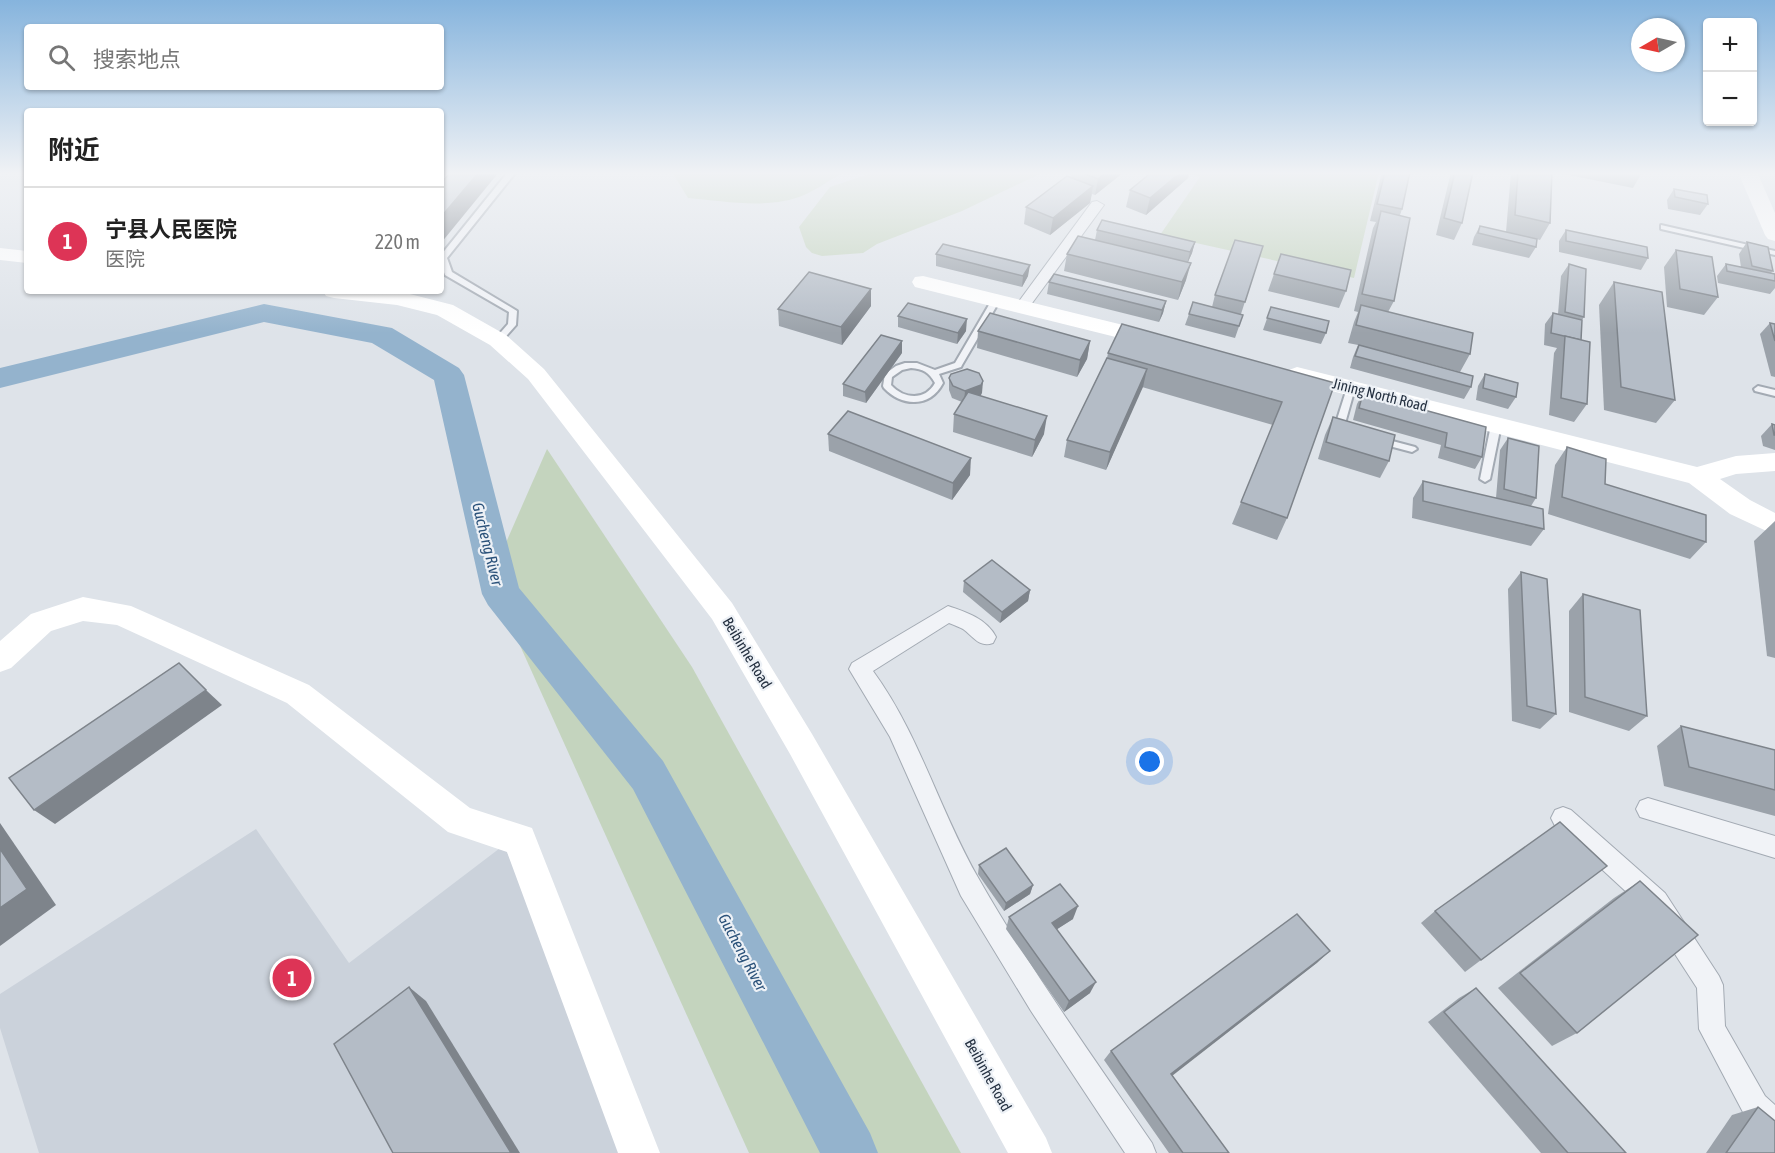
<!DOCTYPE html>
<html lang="zh">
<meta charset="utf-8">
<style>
:root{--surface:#fff;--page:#f2f2f2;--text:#222;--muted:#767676;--line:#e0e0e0;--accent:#dd3456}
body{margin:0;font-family:"Asap Condensed","Noto Sans SC",sans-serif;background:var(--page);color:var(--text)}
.controls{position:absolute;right:18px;top:18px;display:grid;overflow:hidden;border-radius:6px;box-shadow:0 2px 4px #0004}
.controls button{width:54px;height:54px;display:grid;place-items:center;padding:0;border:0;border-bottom:2px solid var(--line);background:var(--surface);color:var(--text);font:30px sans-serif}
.compass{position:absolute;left:1631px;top:18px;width:54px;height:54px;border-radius:50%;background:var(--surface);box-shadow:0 2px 4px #0004;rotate:261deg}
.you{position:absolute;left:1150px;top:762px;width:21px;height:21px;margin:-15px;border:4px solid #fff;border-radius:50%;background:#1a73e8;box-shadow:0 0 0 9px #1a73e833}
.badge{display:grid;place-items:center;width:39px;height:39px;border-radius:50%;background:var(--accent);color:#fff;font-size:20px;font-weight:700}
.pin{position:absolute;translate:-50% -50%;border:3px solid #fff;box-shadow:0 2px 6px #0006}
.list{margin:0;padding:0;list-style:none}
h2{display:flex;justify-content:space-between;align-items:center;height:78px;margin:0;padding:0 24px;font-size:26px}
h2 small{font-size:20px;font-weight:400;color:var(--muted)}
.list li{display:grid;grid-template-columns:39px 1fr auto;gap:18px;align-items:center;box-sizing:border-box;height:108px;padding:0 24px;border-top:2px solid var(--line)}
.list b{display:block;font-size:22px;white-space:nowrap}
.list p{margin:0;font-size:20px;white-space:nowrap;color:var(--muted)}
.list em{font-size:20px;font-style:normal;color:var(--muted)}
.icon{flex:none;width:33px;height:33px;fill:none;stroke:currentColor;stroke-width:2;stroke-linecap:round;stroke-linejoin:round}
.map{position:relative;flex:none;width:1775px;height:1153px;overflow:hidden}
.search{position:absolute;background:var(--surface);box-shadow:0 2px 4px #0004;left:24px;top:24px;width:420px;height:66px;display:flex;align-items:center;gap:15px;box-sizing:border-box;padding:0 21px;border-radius:6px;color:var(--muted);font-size:22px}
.panel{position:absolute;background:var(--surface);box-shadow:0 2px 4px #0004;left:24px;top:108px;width:420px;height:186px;border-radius:6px}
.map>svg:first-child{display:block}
.built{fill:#cbd2db}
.green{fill:#c4d4be}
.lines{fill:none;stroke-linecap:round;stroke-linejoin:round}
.river{fill:#94b3cd;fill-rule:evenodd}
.lane-casing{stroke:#a3aab3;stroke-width:4}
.street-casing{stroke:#a3aab3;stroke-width:2}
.path{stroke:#bcc1c8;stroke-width:3;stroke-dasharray:4 4;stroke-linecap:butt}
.lane{fill:#f1f3f7;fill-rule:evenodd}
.street{fill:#f1f3f7;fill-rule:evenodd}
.secondary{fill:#fff;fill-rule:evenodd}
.wall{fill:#9ba2aa}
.shaded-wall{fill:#7e848b}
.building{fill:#b4bcc6;stroke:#7e848b;stroke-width:1.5}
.labels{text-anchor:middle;stroke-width:4.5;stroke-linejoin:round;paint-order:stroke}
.street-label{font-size:15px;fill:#253141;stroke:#edf1f6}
.water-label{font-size:16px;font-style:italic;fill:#2b527a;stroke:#edf1f6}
</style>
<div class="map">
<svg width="1775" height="1153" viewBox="0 0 1775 1153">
<rect width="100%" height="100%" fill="#dee3e9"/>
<path class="built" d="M256 829 349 963 504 845 635 1153H39L0 1028V994Z"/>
<g class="green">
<path d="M672 172H844C831 179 818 189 804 195 769 210 724 201 688 198Z"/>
<path d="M875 172H1044L962 211 877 244 863 253 822 256 812 253 806 247 799 227 830 187Z"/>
<path d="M1184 172H1379L1354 278 1160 235 1200 177Z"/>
<path d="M547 449 692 667 961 1153H749L490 579Z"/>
</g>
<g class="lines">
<path class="river" d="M264 304 392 328 459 368 464 375 519 588 663 761 870 1133 878 1153H820L633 789 488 605 482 594 434 380 372 343 264 322 0 388V368Z"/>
<defs>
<g id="lane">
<path d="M508 172H516L447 258 452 272 517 311 516 325 501 342 498 343 494 340 508 324 509 312 445 275 441 264V255Z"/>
<path d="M1661 225 1775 251V255L1661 229Z"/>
<path d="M993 298H999L1000 300 962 365 961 367 939 374 943 383C930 408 902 407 884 388L883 386 885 374 896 366 905 363H917L935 370 955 363ZM911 368C923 369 929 372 935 383 925 401 904 399 891 385L892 377 902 370Z"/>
<path d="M1351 385 1355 388 1344 427 1348 430 1343 433 1336 431 1334 429 1347 388Z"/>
<path d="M1758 386 1775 390V396L1755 391 1754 389Z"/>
<path d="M1496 422 1501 425 1490 479 1485 482 1480 479 1491 425Z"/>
<path d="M1381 438 1415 447 1417 449 1412 452 1378 443 1376 441Z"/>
</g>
<g id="street">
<path d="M1097 201 1104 205 1027 310H1017L1014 307 1017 304 1092 202Z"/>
<path d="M948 606C966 612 987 619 996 637L993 643C979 648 974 637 963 629 959 627 954 625 949 623L873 671C920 735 940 813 980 881 1032 972 1093 1057 1152 1143L1156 1153H1125L1031 1011 961 896 890 737 849 669 852 663Z"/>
<path d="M1648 798 1775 836V858L1640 817 1636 809 1640 801Z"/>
<path d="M1563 807 1571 810 1665 893 1719 976 1723 985 1725 1026 1765 1096 1775 1105V1137L1765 1133 1745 1116 1699 1029 1697 988 1647 911 1555 826 1551 818 1555 810Z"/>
</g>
</defs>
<use href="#lane" class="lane-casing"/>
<use href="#street" class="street-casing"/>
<path class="path" d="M441 176 444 172"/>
<use href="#lane" class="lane"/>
<use href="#street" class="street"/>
<g class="secondary">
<path d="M1738 172H1757L1775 213V241L1768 239 1765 235Z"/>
<path d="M0 248 27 251V263L0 260Z"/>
<path d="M923 276 1164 335 1167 340 1164 345 1156 347 915 287 912 282 915 277Z"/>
<path d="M323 291H398L453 305 506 335 544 369 732 603 812 734 1046 1138 1052 1153H1008L790 754 712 619 528 379 490 345 437 315 397 305 334 298 326 296Z"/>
<path d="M1297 367 1697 467 1736 456 1775 453V471L1736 474 1720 479 1750 500 1775 513V535L1730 514 1689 483 1289 380 1285 375 1289 370Z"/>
<path d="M83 597 131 606 309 685 470 808 532 828 660 1153H618L507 852 448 832 287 703 117 625 83 621 51 631 11 668 0 672V641L31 614Z"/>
</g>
</g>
<g class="wall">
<path d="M1072 172H1124L1095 195 1092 194 1090 203 1050 235 1024 224 1026 207 1071 178Z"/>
<path d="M1382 172H1410L1402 209 1400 215 1394 301 1388 312 1470 354 1460 372 1378 350 1471 387 1464 399 1350 368 1353 357 1358 345 1348 343 1354 322 1358 312 1354 311 1373 228 1376 222 1370 221Z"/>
<path d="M1451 172H1473L1462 223 1454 240 1436 235Z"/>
<path d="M1511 172H1552L1550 223 1540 240 1537 239 1536 247 1529 258 1472 245 1474 237 1480 226 1506 232Z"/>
<path d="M1564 172H1642L1633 188 1564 174Z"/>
<path d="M1188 178 1146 215 1126 207 1130 190Z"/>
<path d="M1674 189 1708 204 1700 215 1668 209 1667 200Z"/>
<path d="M1097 230 1195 242 1192 253 1188 262 1186 280 1178 300 1064 271 1067 254 1095 240Z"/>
<path d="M1566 230 1648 258 1641 270 1559 252V241Z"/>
<path d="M1747 242 1773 271 1771 273 1775 274V288L1770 294 1718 283 1717 276 1726 264 1741 267 1739 254Z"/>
<path d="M1263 246 1241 314 1243 315 1235 338 1185 325 1189 314 1212 307 1215 295Z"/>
<path d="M1676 250 1718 297 1704 315 1667 307 1664 267Z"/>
<path d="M936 254 1028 276 1022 287 936 266Z"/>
<path d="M1281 254 1346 291 1339 308 1268 291Z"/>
<path d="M1569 264 1584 317 1582 320 1581 340 1587 404 1574 422 1549 415 1554 353 1557 348 1544 345 1545 324 1553 313 1558 314 1561 276Z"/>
<path d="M1049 282 1166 301 1163 313 1159 322 1047 294Z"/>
<path d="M1614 282 1675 400 1656 423 1604 410 1599 305Z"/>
<path d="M871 306 842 345 779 326 778 309Z"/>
<path d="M1271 307 1326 333 1321 344 1263 330Z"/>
<path d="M898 316 966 331 957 344 898 327Z"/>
<path d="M1770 323 1775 324V377L1771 376 1760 334Z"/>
<path d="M978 331 1090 341 1087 359 1077 377 977 348Z"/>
<path d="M902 353 866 403 843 396V384Z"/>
<path d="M1108 353 1335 383 1287 518 1277 540 1232 524 1273 425 1142 387 1106 470 1064 457 1067 440 1107 358Z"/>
<path d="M1485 374 1516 397 1508 409 1476 400 1478 386Z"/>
<path d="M949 378 983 381 980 396 1044 434 1032 457 953 432 954 414 962 402 952 398 949 390Z"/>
<path d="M1363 393 1486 427 1482 457 1475 469 1438 458 1441 445 1353 420 1357 404Z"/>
<path d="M1333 417 1389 461 1380 478 1318 459 1325 435Z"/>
<path d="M1772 424 1775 425V450L1763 446 1761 436Z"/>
<path d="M828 434 970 475 952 500 829 451Z"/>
<path d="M1508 438 1536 498 1531 506 1544 529 1531 546 1412 518 1413 498 1423 481 1496 498 1500 450Z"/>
<path d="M1567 447 1605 484 1706 542 1690 559 1548 514 1555 465Z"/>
<path d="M1775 521V658L1767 656 1754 541Z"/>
<path d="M1521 572 1556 714 1540 729 1512 721 1508 589Z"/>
<path d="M964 581 1030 590 1028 601 1000 623 963 592Z"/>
<path d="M1583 594 1647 716 1629 731 1569 712V611Z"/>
<path d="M1681 726 1775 750V816L1664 786 1657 746Z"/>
<path d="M979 865 1033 885 1030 894 1004 911 978 874Z"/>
<path d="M1640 881 1577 1033 1552 1046 1498 988 1614 898Z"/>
<path d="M1435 911 1481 960 1465 972 1421 923Z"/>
<path d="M1009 917 1073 919 1057 929 1090 993 1064 1012 1006 929Z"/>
<path d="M1318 962 1172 1075 1229 1153H1169L1104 1060 1111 1051Z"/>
<path d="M1476 988 1626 1153H1541L1428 1022 1459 998Z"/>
<path d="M1758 1107 1775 1153H1706L1732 1115Z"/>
</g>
<g class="shaded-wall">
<path d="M479 172H499L441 243V217Z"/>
<path d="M1106 172H1124L1095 195 1098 179Z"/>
<path d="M1181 172H1190L1188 178 1146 215 1150 198Z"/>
<path d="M1093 186 1090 203 1050 235 1053 218Z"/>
<path d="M1195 242 1192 253 1187 264 1190 252Z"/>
<path d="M1191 263 1186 280 1178 300 1182 282Z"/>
<path d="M1030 265 1028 276 1022 287 1023 276Z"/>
<path d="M871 289V306L842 345 841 327Z"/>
<path d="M1166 301 1163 313 1159 322 1162 310Z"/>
<path d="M967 319 966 331 957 344 958 333Z"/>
<path d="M902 341V353L866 403 865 392Z"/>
<path d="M1090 341 1087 359 1077 377 1080 360Z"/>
<path d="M1147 369 1143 387 1106 470 1110 452Z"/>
<path d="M983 381 982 393 980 397 964 402 965 391Z"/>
<path d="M1047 416 1044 434 1032 457 1035 440Z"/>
<path d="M971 458 970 475 952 500 953 483Z"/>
<path d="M1030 590 1028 601 1000 623 1002 612Z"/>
<path d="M206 690 222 705 55 824 34 810Z"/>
<path d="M0 823 56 905 0 946Z"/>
<path d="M1033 885 1030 894 1004 911 1006 903Z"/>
<path d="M1078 906 1073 919 1048 935 1052 923Z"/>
<path d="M1330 951 1318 962 1163 1083 1171 1074Z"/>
<path d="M1096 982 1090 993 1064 1012 1069 1001Z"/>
<path d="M409 987 426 1001 520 1153H511Z"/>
</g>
<g class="building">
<path d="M451 172H479L441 217V183Z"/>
<path d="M1080 172H1106L1098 179Z"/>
<path d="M1152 172H1181L1150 198 1130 190Z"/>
<path d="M1385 172H1410L1402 209 1377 204Z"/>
<path d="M1455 172H1473L1462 223 1444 218Z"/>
<path d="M1518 172H1552L1550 223 1515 215Z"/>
<path d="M1067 176 1093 186 1053 218 1026 207Z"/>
<path d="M1674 189 1707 195 1708 204 1675 197Z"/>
<path d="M1381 211 1410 218 1394 301 1362 294Z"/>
<path d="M1102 220 1195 242 1190 252 1097 230Z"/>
<path d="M1480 226 1537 239 1536 247 1478 233Z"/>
<path d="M1566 230 1647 247 1648 258 1566 241Z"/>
<path d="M1078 236 1191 263 1182 282 1067 254Z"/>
<path d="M1235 240 1263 246 1245 302 1215 295Z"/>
<path d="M1747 242 1768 247 1773 271 1752 266Z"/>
<path d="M943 244 1030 265 1023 276 936 254Z"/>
<path d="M1676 250 1712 257 1718 297 1680 289Z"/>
<path d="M1281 254 1351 270 1346 291 1274 274Z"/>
<path d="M1569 264 1586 269 1584 317 1565 312Z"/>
<path d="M1726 264 1775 274V281L1727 271Z"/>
<path d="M809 272 871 289 841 327 778 309Z"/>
<path d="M1054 274 1166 301 1162 310 1049 282Z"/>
<path d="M1614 282 1662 292 1675 400 1621 387Z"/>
<path d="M1193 302 1243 315 1239 326 1189 314Z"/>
<path d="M908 303 967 319 958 333 898 316Z"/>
<path d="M1361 305 1473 333 1470 354 1356 325Z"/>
<path d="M1271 307 1329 321 1326 333 1267 318Z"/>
<path d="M990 313 1090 341 1080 360 978 331Z"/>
<path d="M1553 313 1582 320 1581 340 1551 333Z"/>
<path d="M1770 323 1775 324V341Z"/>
<path d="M1122 324 1335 383 1287 518 1241 502 1282 402 1108 353Z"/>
<path d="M881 335 902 341 865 392 843 384Z"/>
<path d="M1565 336 1590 342 1587 404 1561 398Z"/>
<path d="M1359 345 1473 376 1471 387 1355 356Z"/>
<path d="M1107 358 1147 369 1110 452 1067 440Z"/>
<path d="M967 369 979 373 983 381 981 385 965 391 953 386 949 378 951 374Z"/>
<path d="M1485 374 1518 383 1516 397 1483 388Z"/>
<path d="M968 392 1047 416 1035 440 954 414Z"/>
<path d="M1363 393 1486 427 1482 457 1445 447 1447 433 1359 408Z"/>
<path d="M848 411 971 458 953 483 828 434Z"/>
<path d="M1333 417 1395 435 1389 461 1326 442Z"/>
<path d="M1772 424 1775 425V435H1774Z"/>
<path d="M1508 438 1539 446 1536 498 1504 489Z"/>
<path d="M1567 447 1606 459 1605 484 1706 515V542L1562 497Z"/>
<path d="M1423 481 1543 509 1544 529 1423 501Z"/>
<path d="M992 560 1030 590 1002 612 964 581Z"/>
<path d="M1521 572 1547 579 1556 714 1527 706Z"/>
<path d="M1583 594 1640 610 1647 716 1585 697Z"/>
<path d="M179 663 206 690 34 810 9 778Z"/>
<path d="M1681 726 1775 750V790L1689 767Z"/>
<path d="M1560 822 1607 866 1481 960 1435 911Z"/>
<path d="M1006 848 1033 885 1006 903 979 865Z"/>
<path d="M0 849 27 889 0 908Z"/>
<path d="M1640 881 1698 935 1577 1033 1520 973Z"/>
<path d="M1060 884 1078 906 1052 923 1096 982 1069 1001 1009 917Z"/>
<path d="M1297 914 1330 951 1171 1074 1229 1153H1183L1111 1051Z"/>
<path d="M409 987 511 1153H393L334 1044Z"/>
<path d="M1476 988 1626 1153H1568L1444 1012Z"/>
<path d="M1758 1107 1775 1121V1153H1726Z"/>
</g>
<linearGradient id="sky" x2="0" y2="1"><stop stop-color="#86b4dd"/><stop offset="0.52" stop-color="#f0f2f5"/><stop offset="1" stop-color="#f0f2f5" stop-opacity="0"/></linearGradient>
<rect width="1775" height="333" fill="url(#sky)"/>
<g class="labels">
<g class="street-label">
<text transform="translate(1380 395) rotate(14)" y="5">Jining North Road</text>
<text transform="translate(747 653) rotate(59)" y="5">Beibinhe Road</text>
<text transform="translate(988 1075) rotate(61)" y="5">Beibinhe Road</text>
</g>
<g class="water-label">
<text transform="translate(488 544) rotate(76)" y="6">Gucheng River</text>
<text transform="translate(743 952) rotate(62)" y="6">Gucheng River</text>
</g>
</g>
</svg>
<div class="controls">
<button>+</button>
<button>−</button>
</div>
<svg class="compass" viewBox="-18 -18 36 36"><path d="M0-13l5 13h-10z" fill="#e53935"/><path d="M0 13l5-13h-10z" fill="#767676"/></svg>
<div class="you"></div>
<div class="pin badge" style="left:292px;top:978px">1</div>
<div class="search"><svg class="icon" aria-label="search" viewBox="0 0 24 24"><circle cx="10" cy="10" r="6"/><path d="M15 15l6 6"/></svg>搜索地点</div>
<section class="panel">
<h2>附近<small></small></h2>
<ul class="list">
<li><span class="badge">1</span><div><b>宁县人民医院</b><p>医院</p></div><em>220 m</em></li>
</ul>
</section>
</div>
